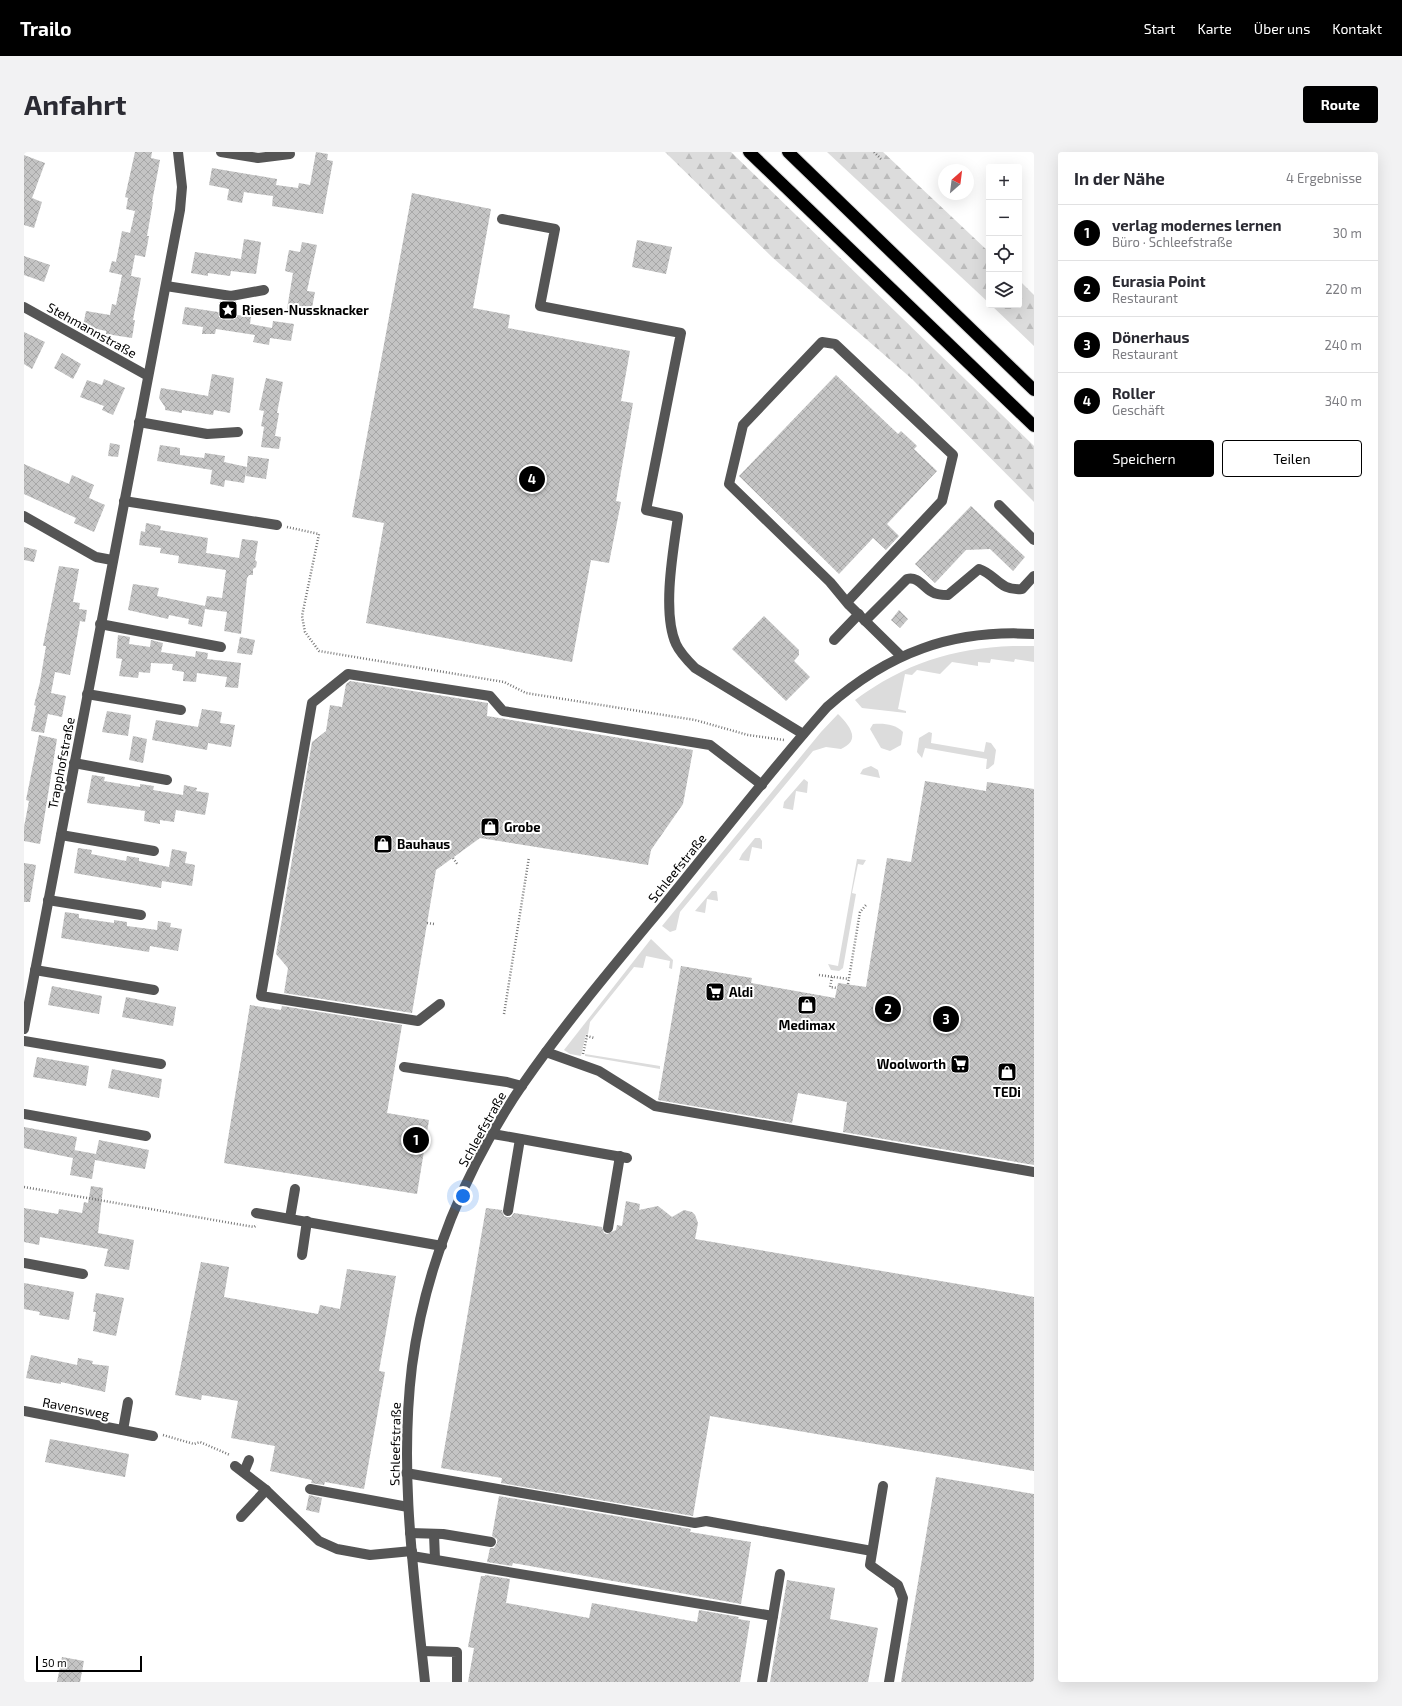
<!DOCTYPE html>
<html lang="de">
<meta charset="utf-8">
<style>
:root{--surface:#fff;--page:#f2f2f3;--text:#2b2b33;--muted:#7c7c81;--line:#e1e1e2;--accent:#000}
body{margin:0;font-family:"Exo 2",sans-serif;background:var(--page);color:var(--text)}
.controls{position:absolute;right:12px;top:12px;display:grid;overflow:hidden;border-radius:4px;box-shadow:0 4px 16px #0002}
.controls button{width:36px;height:36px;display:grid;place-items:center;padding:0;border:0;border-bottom:1px solid var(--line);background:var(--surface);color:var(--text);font:20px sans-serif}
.compass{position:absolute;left:914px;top:12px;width:36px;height:36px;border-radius:50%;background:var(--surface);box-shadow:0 4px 16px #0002;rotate:28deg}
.scale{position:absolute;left:12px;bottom:10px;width:106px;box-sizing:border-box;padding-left:4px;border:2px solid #000;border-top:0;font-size:11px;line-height:14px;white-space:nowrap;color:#000;-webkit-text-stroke:3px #fff;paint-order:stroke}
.you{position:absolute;left:439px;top:1044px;width:14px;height:14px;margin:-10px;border:3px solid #fff;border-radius:50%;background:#1a73e8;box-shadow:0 0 0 6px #1a73e833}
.badge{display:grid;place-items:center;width:26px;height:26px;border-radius:50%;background:var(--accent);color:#fff;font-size:13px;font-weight:700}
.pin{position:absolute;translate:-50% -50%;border:2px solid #fff;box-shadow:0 1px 4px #0006}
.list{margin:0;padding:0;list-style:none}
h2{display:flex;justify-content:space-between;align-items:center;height:52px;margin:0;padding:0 16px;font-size:17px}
h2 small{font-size:13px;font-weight:400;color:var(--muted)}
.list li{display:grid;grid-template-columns:26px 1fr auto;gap:12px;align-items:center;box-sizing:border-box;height:56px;padding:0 16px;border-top:1px solid var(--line)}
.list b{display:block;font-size:15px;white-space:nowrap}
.list p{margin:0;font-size:13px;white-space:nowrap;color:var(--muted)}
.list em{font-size:13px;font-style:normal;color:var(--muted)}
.actions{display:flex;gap:8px;padding:12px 16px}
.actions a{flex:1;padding:9px 0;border:1px solid var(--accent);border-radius:4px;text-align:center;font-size:14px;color:var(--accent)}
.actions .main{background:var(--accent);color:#fff}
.icon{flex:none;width:22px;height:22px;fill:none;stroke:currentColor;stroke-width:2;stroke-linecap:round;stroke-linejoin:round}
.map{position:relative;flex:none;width:1010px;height:1530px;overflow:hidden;border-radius:4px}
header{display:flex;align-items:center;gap:24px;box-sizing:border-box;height:56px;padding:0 20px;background:var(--accent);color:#fff}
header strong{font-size:19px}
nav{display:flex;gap:22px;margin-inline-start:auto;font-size:14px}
.intro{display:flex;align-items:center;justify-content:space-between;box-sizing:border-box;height:96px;padding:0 24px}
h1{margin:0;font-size:28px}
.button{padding:10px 18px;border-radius:4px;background:var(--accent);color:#fff;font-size:14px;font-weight:700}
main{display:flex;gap:24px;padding:0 24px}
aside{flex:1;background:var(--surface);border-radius:4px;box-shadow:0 4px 16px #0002}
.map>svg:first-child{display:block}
.grass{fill:#dcdcdc}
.forest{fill:url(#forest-firs)}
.building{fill:url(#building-cross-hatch)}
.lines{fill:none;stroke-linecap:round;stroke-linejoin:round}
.highway-casing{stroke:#dbdbdb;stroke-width:14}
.path{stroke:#777;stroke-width:2.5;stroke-dasharray:1 2;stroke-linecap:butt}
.minor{stroke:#555;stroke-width:10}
.highway{stroke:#000;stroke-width:12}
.labels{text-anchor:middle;stroke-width:4;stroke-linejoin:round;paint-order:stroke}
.poi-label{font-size:13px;font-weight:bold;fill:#000;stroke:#fff;text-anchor:start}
.street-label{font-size:13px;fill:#000;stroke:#fff}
</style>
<header>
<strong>Trailo</strong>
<nav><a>Start</a><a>Karte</a><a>Über uns</a><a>Kontakt</a></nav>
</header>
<div class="intro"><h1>Anfahrt</h1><a class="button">Route</a></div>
<main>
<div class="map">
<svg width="1010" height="1530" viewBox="0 0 1010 1530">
<defs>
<pattern id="forest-firs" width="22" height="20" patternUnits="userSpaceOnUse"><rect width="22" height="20" fill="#dcdcdc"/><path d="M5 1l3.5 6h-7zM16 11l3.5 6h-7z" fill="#bbb"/></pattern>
<pattern id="building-cross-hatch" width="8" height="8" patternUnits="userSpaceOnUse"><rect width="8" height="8" fill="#c4c4c4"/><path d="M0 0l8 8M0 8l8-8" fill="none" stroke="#a7a7a7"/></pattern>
</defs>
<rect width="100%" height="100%" fill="#fff"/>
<g class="grass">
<path d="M989 494H1010V510L991 507 990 510 967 507 966 511 954 510V514L928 510 916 522 893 518 888 523 881 522 874 557 882 559V561L838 556 831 548C880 512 928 496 989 494Z"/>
<path d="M814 562C825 573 838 588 817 597L802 595 789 599 656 760 652 778 646 780 638 774 797 580Z"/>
<path d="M849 572C860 571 871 572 879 580L877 593 866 599 857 596 846 577Z"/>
<path d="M905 580 908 581 907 591 960 600 962 590 967 591 972 598 970 612 964 617H962L963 607 901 596 898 606 893 600 895 586Z"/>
<path d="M847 614 854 618 856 626 836 622 839 617Z"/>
<path d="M780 627 784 630 783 641 772 639 769 658 759 656 760 650Z"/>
<path d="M731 686H736L738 689V697L728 695 725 709 715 708 718 702Z"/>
<path d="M833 707 842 708 839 713 834 712 828 741 832 742 819 816 815 819 807 818 804 812 814 814Z"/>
<path d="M688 739H692L693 740 694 749 683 747 681 761 671 759Z"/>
<path d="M627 787 649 808 648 817 645 816 646 809 622 804 619 816 610 815 566 870 564 882H562L557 904 546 902 540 898Z"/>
<path d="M561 902 636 914V917L561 904Z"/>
</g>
<g class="forest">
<path d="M641 0H707L1010 294V350L888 227 749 106Z"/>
<path d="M803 0H859L965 100V151Z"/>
<path d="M995 128 1010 143V194L967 153H995Z"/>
</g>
<g class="building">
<path d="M111 0H128L127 6 136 8 128 50H129L123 84H125L121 105 111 103 107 124 117 126 109 168H111L108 186 82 182V179L59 174 62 159 86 163 88 152 92 153 98 123 85 120 88 109 92 110 98 79 106 81 111 59 102 57 104 46 101 45Z"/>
<path d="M292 0 304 2 303 8 309 9 299 62 248 54 249 44 220 40 218 51 203 48 205 37 185 33 188 16 253 27 252 33 274 36 275 31 286 33Z"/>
<path d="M0 3 21 11 8 46 18 50 10 76 0 73Z"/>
<path d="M388 41 467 57 449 156 486 163 484 176 606 199 597 249 609 251 592 349 597 350 585 411 567 408 548 510 342 471 360 371 328 365Z"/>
<path d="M220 87 237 90 232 122 207 119 206 124 184 121V124L167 121 171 100 217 107Z"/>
<path d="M613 88 648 95 642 122 608 115Z"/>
<path d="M278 90 293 93 283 139 291 140 287 161 263 157 269 121 261 119 265 98 276 100Z"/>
<path d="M0 104 26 113 20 130 0 123Z"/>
<path d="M161 155 227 165 226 172 248 176 249 169 270 172 267 189 246 186 245 193 229 190 231 183 192 177 191 182H178L179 175 158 172Z"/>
<path d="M0 180 21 190 8 217 0 212Z"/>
<path d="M38 201 57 212 49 227 30 216Z"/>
<path d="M188 222 210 226 206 261 190 258 189 263 158 258V261L141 258V255L135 246 137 236 184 244Z"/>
<path d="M812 223 874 282 877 279 889 290 893 294 890 297 913 319 863 372 875 384 862 398 849 386 815 422 715 324Z"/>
<path d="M242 226 259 230 253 261H255L251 284 257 285 255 297 237 295 240 275 237 274 240 259 235 258Z"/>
<path d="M80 227 101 236 89 263 78 258 80 254 56 245 63 228 78 233Z"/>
<path d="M86 291 96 293 94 305 84 304Z"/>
<path d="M136 293 156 296V303L180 306 181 301 201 304 200 310 223 315 220 331 201 328 200 335 186 332 188 318 133 309Z"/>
<path d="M224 304 245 307 242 327 222 324Z"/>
<path d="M0 312 45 332 48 323 70 333 65 346 81 353 70 380 50 371 52 366 0 342Z"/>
<path d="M947 354 1001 405 989 419 966 397 942 398 911 431 891 412Z"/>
<path d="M122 371 137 374 136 378 184 386 182 401 215 406 218 387 234 389 231 408 233 410 232 415 229 417V423H225L223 426 217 482 200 479 203 460 181 457 178 475 164 472 165 467 145 463 144 467 104 458 109 432 135 436 133 444 181 454 183 444 198 446 202 418 154 411 155 404 136 401 137 396 115 393 117 379 121 380Z"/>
<path d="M0 395 13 398 10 410 0 408Z"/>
<path d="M35 414 55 417 49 450 56 451 55 457 63 458 61 470 56 469 46 523 31 520 27 541 42 544 38 565 24 562 20 581 7 579 12 554 10 553 16 530 22 494H19Z"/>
<path d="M875 458 884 467 876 476 867 468Z"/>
<path d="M740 464 775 498V503L770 509 786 525 762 549 708 497Z"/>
<path d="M94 483 106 485 105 492 126 495 127 488 139 491 137 500 171 505 172 499 184 501 183 507 217 511 214 536 201 535 203 525 173 521 172 530 159 529 160 520 148 518 149 512 127 511 126 521 115 520 114 526 95 524 98 507 92 506Z"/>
<path d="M216 485 231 488 228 503 213 501Z"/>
<path d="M326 529 464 551 463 564 669 598 659 652 627 698 624 713 456 686 412 718 388 861 260 841 264 816 252 802 288 590 302 579 306 553 318 555 322 532Z"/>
<path d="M178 557 198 560 196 571 211 573 207 595 184 591 183 598 128 588 132 568 174 575Z"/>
<path d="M83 559 107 563 104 584 78 580Z"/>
<path d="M15 583 33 587 16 692 0 689V675L5 649 2 648Z"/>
<path d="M109 584 123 587 119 611 105 608Z"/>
<path d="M68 623 81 625 80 629 116 635V632L130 634 129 638 159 643 160 633 173 636 172 639 185 641 181 663 152 658 150 670 136 668V672L120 669 121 659 63 651Z"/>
<path d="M901 629 962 639 963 630 1010 637V1013L819 980 823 950 774 941 768 971 634 948 657 814 728 826 727 831 811 846 814 831 842 835 863 706 887 710Z"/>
<path d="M54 696 68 698 67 702 102 709 103 704 115 706V709L145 715 148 697 163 700 161 711 171 713 168 734 138 729 137 736 50 721Z"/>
<path d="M0 711 12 713 6 750H0Z"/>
<path d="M41 760 55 762V766L90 771V768L103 770V774L133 778 134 769 147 771 146 775 158 777 154 799 126 794 125 800 37 786Z"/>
<path d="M28 834 78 844 75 862 24 853Z"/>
<path d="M102 845 152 855 149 874 98 865Z"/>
<path d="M226 853 257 858 258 854 378 873 363 961 405 968 393 1042 200 1011Z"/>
<path d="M13 905 65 914 62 934 9 925Z"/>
<path d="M88 917 138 927 135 946 84 936Z"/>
<path d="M0 975 53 985 50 1001V998L72 1002 75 988 125 998 121 1017 71 1008 68 1027 46 1023 49 1006 0 996Z"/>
<path d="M67 1034 79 1036 74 1081 110 1088 105 1118 80 1114 84 1097 16 1085 15 1093 0 1090V1056L34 1062 35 1057 58 1061 60 1050 64 1051Z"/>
<path d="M602 1049 616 1052 615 1058 634 1054 648 1065 660 1058 668 1060 671 1063 674 1071 671 1087 1010 1145V1319L686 1264 669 1364 477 1331 478 1326 417 1316 462 1056 478 1058 480 1064 483 1065H487L490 1061 578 1075 580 1081 583 1082 592 1078 593 1073 598 1074Z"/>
<path d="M177 1110 205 1115 200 1145 294 1162 296 1153 316 1157 323 1117 372 1124 355 1219 361 1220 340 1337 301 1330 300 1333 287 1331 288 1328 246 1319 251 1294 207 1286 214 1249 178 1243 177 1248 151 1243Z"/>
<path d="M0 1131 50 1140 45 1168 15 1163 16 1160 0 1157Z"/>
<path d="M72 1141 100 1146 92 1184 69 1179 72 1160H69Z"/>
<path d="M7 1203 53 1213 54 1206 69 1209 68 1212 85 1214 81 1240 37 1230V1232L2 1226Z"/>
<path d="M26 1287 105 1302 101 1325 21 1310Z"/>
<path d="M912 1325 1010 1342V1530H877Z"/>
<path d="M285 1343 298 1346 295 1361 282 1358Z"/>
<path d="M475 1344 667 1377 666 1380 727 1390 717 1452 489 1411 488 1414 463 1410 466 1396H470L473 1391V1387L468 1384Z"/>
<path d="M461 1423 486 1427 482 1451 565 1466 568 1451 673 1470 675 1458 715 1465 714 1467 726 1469 716 1530H444L450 1496 444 1495 457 1424H461Z"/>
<path d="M763 1428 811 1436 806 1467 854 1476 844 1530H746Z"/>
<path d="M38 1505 60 1509 56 1530H33Z"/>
</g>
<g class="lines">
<defs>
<g id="highway">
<path d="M725 0 1010 274"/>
<path d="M764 0 1010 238"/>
</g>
</defs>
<use href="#highway" class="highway-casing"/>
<g class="path">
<path d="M850 0 857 7"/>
<path d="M263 375 295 382 278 464 281 480 295 499 480 530 502 541 671 568 724 583 760 588"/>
<path d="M429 706 434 713"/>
<path d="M403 771 410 772"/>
<path d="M795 823 825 827"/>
<path d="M808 825 806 835 813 836"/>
<path d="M824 832 836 760 842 753"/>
<path d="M480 862 505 705"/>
<path d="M559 902 563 884 570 886"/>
<path d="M0 1035 230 1075 233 1073"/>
<path d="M139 1283 170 1292 176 1290 206 1303"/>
</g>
<g class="minor">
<path d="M197 0 234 6 266 2"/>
<path d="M478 67 531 77 516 154 657 181 622 358 654 365C649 399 638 461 652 492 656 501 664 509 671 516L779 582"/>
<path d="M142 134 207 144 240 138"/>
<path d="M0 155 124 224"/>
<path d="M115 270 183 282 214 280"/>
<path d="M100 349 253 373"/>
<path d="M975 353 1010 388"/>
<path d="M0 364 72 405 88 408"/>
<path d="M823 450 918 349 929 303 811 192 798 190 719 273 705 332 806 430 825 453 877 504"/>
<path d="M841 469 883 427C894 424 899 435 908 440 913 443 918 443 924 443L955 417C973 423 975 439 998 437L1010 424"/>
<path d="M76 472 197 495"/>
<path d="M810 488 835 462"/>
<path d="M63 542 157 558"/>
<path d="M50 611 143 628"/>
<path d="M37 683 130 699"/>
<path d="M24 748 117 763"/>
<path d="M11 818 130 838"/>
<path d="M416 852 394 869 237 844 288 551 324 522 466 544 479 559 686 593 738 633"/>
<path d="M0 877 156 58 158 35 154 0"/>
<path d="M0 889 137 912"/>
<path d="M522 900 575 919 631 954 1010 1020"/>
<path d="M380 915 483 930 498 934"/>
<path d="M0 962 122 984"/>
<path d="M469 982 603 1006"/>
<path d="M484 1059 496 987"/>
<path d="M232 1061 418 1094"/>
<path d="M266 1066 271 1037"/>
<path d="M584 1076 596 1004"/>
<path d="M278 1103 283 1069"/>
<path d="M0 1111 59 1122"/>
<path d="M0 1259 129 1284"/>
<path d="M99 1278 104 1250"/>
<path d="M211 1314 242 1338 295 1389 313 1397 346 1403 388 1399"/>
<path d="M220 1320 225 1308"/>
<path d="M382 1321 671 1371 682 1369 848 1399"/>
<path d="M859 1334 846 1413 874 1433 879 1446 865 1530"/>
<path d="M286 1337 384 1355"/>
<path d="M217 1365 242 1338"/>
<path d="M386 1381 419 1382 467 1390"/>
<path d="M410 1382 411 1407"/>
<path d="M388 1404 749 1464"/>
<path d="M398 1499 433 1500V1530"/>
<path d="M401 1530C390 1425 375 1320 388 1214 401 1114 442 1015 499 932 542 870 592 811 640 753 694 687 746 619 803 555 864 501 928 477 1010 482"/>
<path d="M738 1530 756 1422"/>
</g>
<use href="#highway" class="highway"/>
</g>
<defs>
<symbol id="sight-square" viewBox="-11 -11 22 22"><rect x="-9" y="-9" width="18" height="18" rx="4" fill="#000" stroke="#fff"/><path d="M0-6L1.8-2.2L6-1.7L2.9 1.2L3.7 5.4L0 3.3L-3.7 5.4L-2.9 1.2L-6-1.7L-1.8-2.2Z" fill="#fff"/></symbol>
<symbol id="shop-square" viewBox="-11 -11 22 22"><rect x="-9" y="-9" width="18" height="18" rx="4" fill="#000" stroke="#fff"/><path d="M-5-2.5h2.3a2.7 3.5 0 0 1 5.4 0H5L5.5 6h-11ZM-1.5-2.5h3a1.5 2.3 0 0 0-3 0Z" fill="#fff"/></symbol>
<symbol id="supermarket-square" viewBox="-11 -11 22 22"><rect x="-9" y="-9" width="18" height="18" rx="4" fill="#000" stroke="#fff"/><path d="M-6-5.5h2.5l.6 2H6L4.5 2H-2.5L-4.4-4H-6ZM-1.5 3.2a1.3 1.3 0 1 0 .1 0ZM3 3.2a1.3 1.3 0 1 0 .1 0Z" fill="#fff"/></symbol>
</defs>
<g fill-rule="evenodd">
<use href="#sight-square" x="193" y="147" width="22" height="22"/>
<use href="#shop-square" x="455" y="664" width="22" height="22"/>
<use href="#shop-square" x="348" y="681" width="22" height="22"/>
<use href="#supermarket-square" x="680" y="829" width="22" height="22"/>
<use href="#shop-square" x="772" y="842" width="22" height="22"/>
<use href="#supermarket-square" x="925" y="901" width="22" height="22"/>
<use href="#shop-square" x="972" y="909" width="22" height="22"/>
</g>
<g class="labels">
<g class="poi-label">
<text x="218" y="163">Riesen-Nussknacker</text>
<text x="480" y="680">Grobe</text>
<text x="373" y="697">Bauhaus</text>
<text x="705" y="845">Aldi</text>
<text x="783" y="878" text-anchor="middle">Medimax</text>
<text x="922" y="917" text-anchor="end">Woolworth</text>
<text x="983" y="945" text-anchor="middle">TEDi</text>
</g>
<g class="street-label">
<text transform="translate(68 178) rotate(29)" y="5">Stehmannstraße</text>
<text transform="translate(37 611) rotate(-79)" y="5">Trapphofstraße</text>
<text transform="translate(653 716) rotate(-51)" y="5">Schleefstraße</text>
<text transform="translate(458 977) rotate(-61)" y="5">Schleefstraße</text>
<text transform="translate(52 1256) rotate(11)" y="5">Ravensweg</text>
<text transform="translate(371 1292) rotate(-89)" y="5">Schleefstraße</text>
</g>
</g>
</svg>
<div class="controls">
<button>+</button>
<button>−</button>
<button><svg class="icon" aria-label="locate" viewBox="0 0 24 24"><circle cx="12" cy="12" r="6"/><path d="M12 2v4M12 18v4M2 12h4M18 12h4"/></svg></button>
<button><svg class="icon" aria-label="layers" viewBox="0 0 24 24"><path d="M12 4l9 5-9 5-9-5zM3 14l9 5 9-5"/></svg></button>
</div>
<svg class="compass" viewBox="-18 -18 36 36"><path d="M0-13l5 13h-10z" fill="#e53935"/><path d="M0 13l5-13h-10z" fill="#7c7c81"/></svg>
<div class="scale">50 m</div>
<div class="you"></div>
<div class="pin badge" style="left:392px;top:988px">1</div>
<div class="pin badge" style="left:864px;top:857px">2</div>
<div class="pin badge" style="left:922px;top:867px">3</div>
<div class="pin badge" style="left:508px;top:327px">4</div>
</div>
<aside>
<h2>In der Nähe<small>4 Ergebnisse</small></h2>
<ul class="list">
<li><span class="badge">1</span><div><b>verlag modernes lernen</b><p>Büro · Schleefstraße</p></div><em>30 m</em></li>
<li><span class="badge">2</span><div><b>Eurasia Point</b><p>Restaurant</p></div><em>220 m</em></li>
<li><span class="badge">3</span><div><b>Dönerhaus</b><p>Restaurant</p></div><em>240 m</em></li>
<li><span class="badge">4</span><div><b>Roller</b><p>Geschäft</p></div><em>340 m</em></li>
</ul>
<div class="actions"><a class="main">Speichern</a><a>Teilen</a></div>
</aside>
</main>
